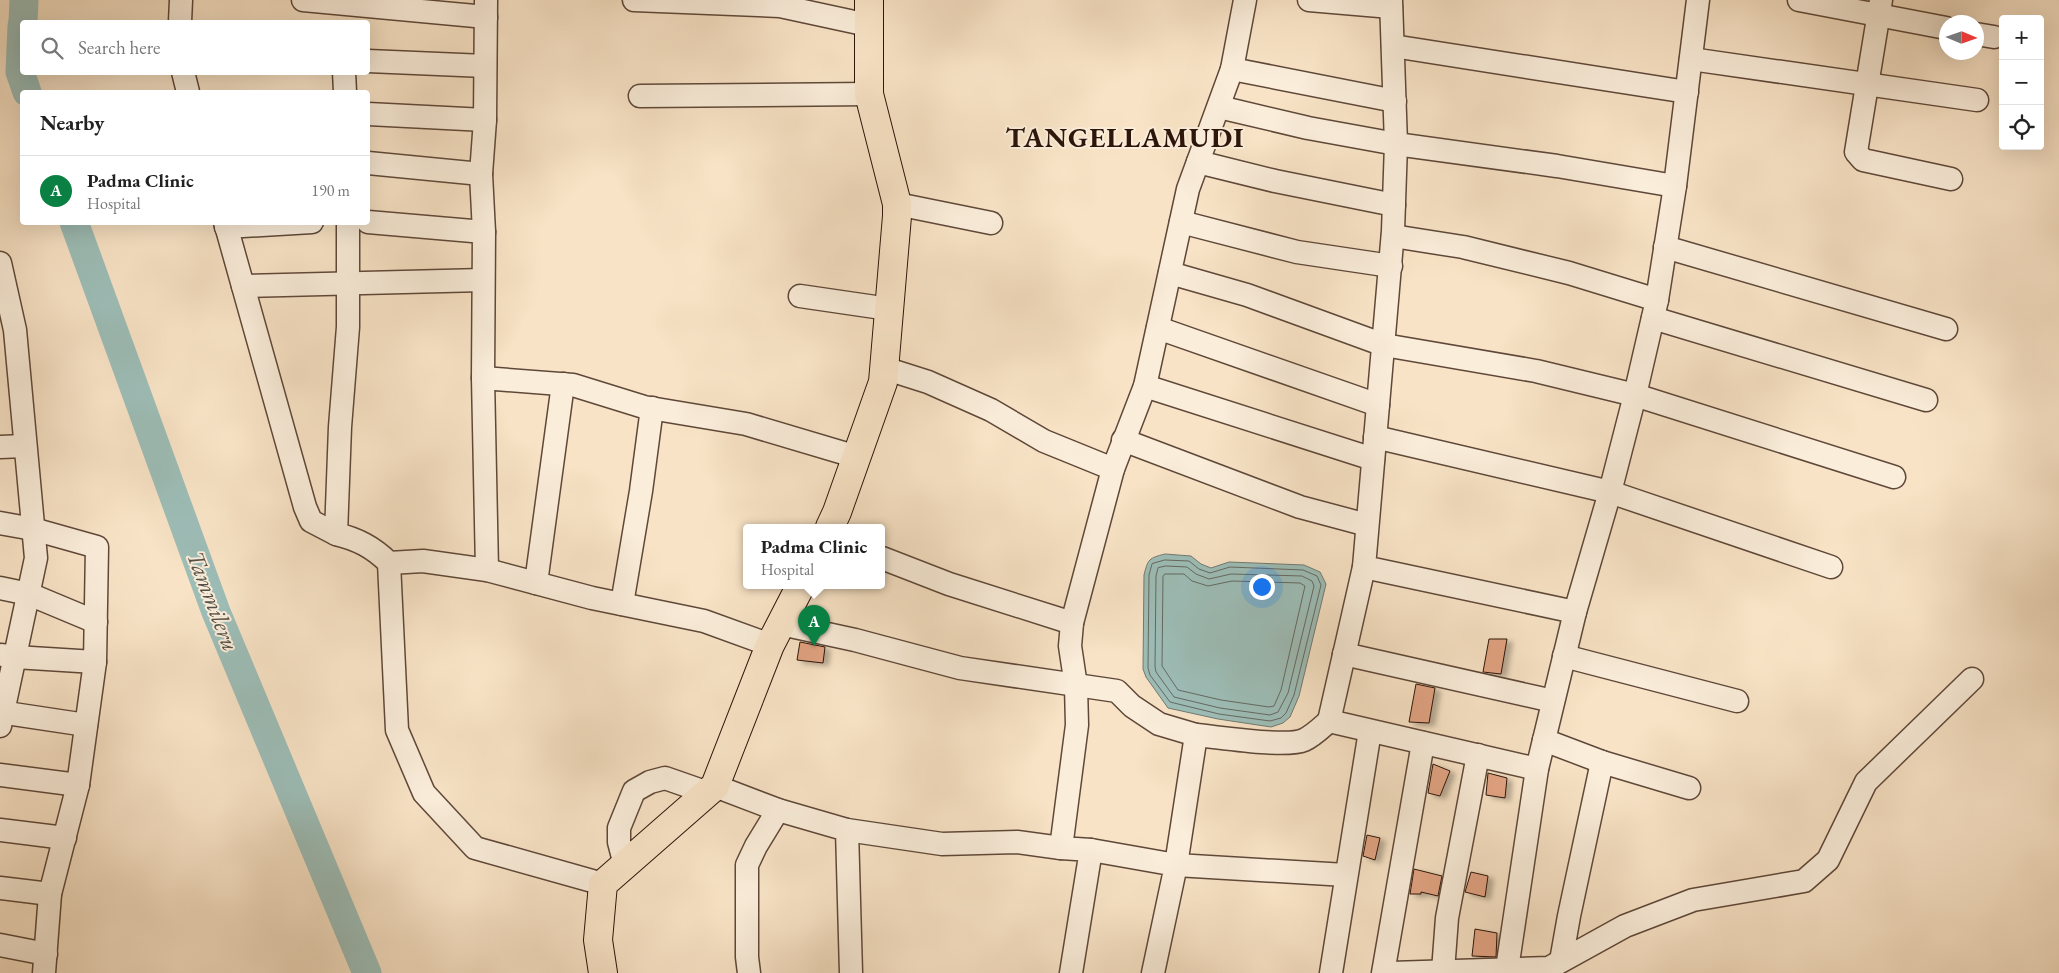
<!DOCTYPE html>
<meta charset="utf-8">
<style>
:root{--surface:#fff;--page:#f6f6f6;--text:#222;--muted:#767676;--line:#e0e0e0;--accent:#0b8043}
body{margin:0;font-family:"EB Garamond",serif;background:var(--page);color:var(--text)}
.controls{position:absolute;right:15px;top:15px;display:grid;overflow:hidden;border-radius:5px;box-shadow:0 5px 20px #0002}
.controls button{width:45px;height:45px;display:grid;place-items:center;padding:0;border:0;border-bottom:1px solid var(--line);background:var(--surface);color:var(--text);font:25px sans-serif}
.compass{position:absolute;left:1939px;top:15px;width:45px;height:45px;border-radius:50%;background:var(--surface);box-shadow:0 5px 20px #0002;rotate:92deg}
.you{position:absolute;left:1261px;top:586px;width:18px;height:18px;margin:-12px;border:4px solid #fff;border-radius:50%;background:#1a73e8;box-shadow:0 0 0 8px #1a73e833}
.badge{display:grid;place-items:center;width:32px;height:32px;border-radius:50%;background:var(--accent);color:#fff;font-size:16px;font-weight:700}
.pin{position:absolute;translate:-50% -41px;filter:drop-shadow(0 1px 2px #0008)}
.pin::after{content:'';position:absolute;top:26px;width:18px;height:15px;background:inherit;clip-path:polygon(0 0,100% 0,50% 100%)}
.popup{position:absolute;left:743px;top:524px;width:142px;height:65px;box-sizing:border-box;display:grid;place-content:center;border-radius:5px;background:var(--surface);filter:drop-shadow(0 1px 4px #0005);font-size:16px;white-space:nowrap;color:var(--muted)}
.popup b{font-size:19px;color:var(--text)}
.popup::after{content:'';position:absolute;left:50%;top:100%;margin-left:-10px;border:10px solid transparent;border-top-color:var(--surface)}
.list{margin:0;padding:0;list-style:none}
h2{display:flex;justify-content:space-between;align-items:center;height:65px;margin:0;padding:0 20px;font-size:21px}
h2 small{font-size:16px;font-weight:400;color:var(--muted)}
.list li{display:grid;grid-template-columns:32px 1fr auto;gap:15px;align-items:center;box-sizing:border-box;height:70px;padding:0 20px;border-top:1px solid var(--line)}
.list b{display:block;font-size:19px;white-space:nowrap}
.list p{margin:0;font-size:16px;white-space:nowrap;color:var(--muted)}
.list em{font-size:16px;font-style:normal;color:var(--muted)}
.icon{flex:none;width:28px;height:28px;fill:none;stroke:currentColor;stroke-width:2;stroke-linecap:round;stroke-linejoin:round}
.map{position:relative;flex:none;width:2059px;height:973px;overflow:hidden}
.search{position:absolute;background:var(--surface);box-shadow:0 5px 20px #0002;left:20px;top:20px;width:350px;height:55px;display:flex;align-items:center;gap:12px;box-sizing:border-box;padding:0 18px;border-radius:5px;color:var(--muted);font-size:19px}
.panel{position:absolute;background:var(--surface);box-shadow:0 5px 20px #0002;left:20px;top:90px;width:350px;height:135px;border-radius:5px}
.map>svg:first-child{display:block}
.water{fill:#9dbeb8;stroke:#707a72}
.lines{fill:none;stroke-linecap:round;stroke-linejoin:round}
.shore{stroke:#646961;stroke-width:1}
.river{stroke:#9dbeb8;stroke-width:29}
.building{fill:#e2a382;stroke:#2c140a;filter:url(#shadow)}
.minor-casing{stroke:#5f4839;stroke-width:25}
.major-casing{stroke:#2c140a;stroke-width:30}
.minor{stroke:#faedda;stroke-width:22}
.major{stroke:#f8e3c6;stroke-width:28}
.labels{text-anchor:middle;stroke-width:4;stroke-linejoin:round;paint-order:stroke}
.water-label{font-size:24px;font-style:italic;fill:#545047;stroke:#faedda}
.district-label{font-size:28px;font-weight:bold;letter-spacing:1px;fill:#2c140a;stroke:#faedda}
</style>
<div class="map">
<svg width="2059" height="973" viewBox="0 0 2059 973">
<defs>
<filter id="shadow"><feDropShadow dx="5.5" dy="3" stdDeviation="2.5" flood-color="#0004"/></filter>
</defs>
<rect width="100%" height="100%" fill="#f8e3c6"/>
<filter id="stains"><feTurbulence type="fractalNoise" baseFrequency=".004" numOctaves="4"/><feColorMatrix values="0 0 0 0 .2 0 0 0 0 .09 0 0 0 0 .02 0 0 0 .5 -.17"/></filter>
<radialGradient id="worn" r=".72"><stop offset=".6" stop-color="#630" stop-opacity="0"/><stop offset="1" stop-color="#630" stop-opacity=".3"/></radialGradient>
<path class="water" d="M1165 554 1191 556 1201 564 1211 568 1229 562 1304 565 1320 572 1326 584 1299 696 1290 717 1283 723 1271 727 1218 719 1168 708 1146 677 1143 669 1144 575C1148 559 1149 558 1165 554Z"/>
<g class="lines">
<g class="shore">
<path d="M1165 560 1189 561 1199 569 1210 573 1230 567 1303 570 1317 576 1321 585 1294 695 1286 713 1281 718 1270 721 1219 714 1170 702 1150 675 1148 668 1149 575 1152 564Z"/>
<path d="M1166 566 1187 567 1196 574 1209 579 1231 574 1302 576 1312 581 1314 586 1288 693 1278 712 1270 715 1220 708 1174 697 1156 672 1155 667 1156 576 1158 568Z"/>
<path d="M1165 574H1184L1192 581 1208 586 1232 581 1300 583 1305 586 1281 690 1274 706 1269 707 1221 700 1178 690 1162 666 1163 577Z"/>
</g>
<g class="river">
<path d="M23 22 24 0"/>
<path d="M22 26 20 72 27 92"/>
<path d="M74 222 216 612 367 973"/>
</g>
</g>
<g class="building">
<path d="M1489 639H1507L1501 674 1483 672Z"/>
<path d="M800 642 825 647 823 663 797 660Z"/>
<path d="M1416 684 1435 688 1429 723 1409 722Z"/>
<path d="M1433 764 1450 771 1440 796 1428 793Z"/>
<path d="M1488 773 1507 778 1505 798 1486 795Z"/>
<path d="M1367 835 1380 838 1375 860 1363 856Z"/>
<path d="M1414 869 1442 876 1438 896 1421 892V894H1410Z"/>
<path d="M1471 872 1488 876 1485 897 1465 892Z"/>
<path d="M1475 929 1497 933 1496 957 1472 956Z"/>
</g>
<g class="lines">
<defs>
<g id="minor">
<path d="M303 0 486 17"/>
<path d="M634 0 780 6 868 25"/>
<path d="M1309 0 1391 7"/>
<path d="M1391 0 1396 144 1393 231 1364 567 1575 612"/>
<path d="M1799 0 1946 28"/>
<path d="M1881 0 1856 152 1863 160 1951 179"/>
<path d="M180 22 181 0"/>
<path d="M1976 34 1994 37"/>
<path d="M1393 46 1687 92"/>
<path d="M1691 59 1977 100"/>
<path d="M368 61 485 66"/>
<path d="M1232 69 1395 101"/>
<path d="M183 72 188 92"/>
<path d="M344 72 345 92"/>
<path d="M640 96 869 94"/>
<path d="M1219 107 1308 128 1396 144 1557 166 1675 186"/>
<path d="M368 114 485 120"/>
<path d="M1198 162 1275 181 1394 205"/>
<path d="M368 163 481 174"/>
<path d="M897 204 991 223"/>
<path d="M225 222 305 507 311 521 336 534"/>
<path d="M348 222V327L340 427 336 534C357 539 373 547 389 563L397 730 424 793 475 848 603 884"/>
<path d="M368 222 484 232"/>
<path d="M1181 222 1297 252 1391 266"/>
<path d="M226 227 312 222"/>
<path d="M1393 236 1463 247 1569 273 1657 300"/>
<path d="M1665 247 1946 329"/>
<path d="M0 263 15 330 36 558 0 726"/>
<path d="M1170 273 1247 295 1384 345 1536 371 1635 395 1894 477"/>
<path d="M243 286 483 280"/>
<path d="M800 296 889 309"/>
<path d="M1653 318 1926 400"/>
<path d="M1158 328 1378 405"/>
<path d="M884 368 928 382 991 410 1044 441 1113 469"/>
<path d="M483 378 484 232 481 174 485 120 486 0"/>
<path d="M1145 386 1373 459"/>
<path d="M1375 437 1610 492 1831 567"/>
<path d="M1123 440 1300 507 1367 525"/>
<path d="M0 447 25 446"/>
<path d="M0 523 33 529 97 547 95 662 78 785 50 894 44 973"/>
<path d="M882 558 949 584 1072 623"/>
<path d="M389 563 423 561 487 570 592 598 704 621 770 645"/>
<path d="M1364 567 1329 721 1537 769 1575 612 1610 492 1635 395 1657 300 1675 186 1698 0"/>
<path d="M487 570 483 378 573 385 644 407 746 424 857 457"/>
<path d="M536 583 563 384"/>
<path d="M0 588 29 594 96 622"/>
<path d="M622 604 641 491 652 408"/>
<path d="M781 624 855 640 960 668 1117 691 1132 706 1159 724 1196 735 1176 865 1346 875"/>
<path d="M1344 654 1553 701"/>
<path d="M2 655 15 657 95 662"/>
<path d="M1564 656 1737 701"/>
<path d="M0 712 86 725"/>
<path d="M1196 735C1219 737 1286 748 1304 740 1313 736 1322 727 1329 721"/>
<path d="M1544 740 1602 762 1689 788"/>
<path d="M0 775 78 785"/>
<path d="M715 786 778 810 847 830 851 973"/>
<path d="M0 830 65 838"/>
<path d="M847 830 942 844 1017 842 1061 848"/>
<path d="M1091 850 1176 865 1153 973"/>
<path d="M625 865 619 842V828L634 791 650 782 665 778 708 793"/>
<path d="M0 888 50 894"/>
<path d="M0 945 46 954"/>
<path d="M1561 961 1569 916 1602 762"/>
<path d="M1507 969 1537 769"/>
<path d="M1443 971 1447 918 1478 755"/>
<path d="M749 973 747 957V865L756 846 778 810"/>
<path d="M1071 973 1091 850 1061 848 1077 725 1076 686 1070 646 1072 623 1113 469 1145 386 1188 189 1232 69 1245 0"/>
<path d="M1331 973 1370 731"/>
<path d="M1383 973 1423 743"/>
<path d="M1391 973 1549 968 1625 926 1693 900 1804 881 1828 860 1866 782 1972 679"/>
</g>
<g id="major">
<path d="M830 527 837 512 883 382 897 216V204L869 94V0"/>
<path d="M603 973 598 940 603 884 715 786 770 645 801 585"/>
</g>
</defs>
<use href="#minor" class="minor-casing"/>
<use href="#major" class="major-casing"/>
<use href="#minor" class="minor"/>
<use href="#major" class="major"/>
</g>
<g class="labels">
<g class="water-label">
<text transform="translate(213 601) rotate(69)" y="8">Tammileru</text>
</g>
<g class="district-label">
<text x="1125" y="147">TANGELLAMUDI</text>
</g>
</g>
<rect width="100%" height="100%" filter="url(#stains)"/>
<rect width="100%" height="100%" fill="url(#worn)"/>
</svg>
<div class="controls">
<button>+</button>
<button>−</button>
<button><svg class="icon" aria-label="locate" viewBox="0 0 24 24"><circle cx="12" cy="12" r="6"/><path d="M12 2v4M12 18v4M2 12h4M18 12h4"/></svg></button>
</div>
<svg class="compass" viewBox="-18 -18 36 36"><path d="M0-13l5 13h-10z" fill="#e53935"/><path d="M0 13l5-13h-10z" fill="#767676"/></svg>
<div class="you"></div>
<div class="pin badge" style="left:814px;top:646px">A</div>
<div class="popup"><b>Padma Clinic</b>Hospital</div>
<div class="search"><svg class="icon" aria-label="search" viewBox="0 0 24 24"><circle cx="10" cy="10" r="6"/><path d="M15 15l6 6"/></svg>Search here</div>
<section class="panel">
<h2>Nearby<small></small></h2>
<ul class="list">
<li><span class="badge">A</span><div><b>Padma Clinic</b><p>Hospital</p></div><em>190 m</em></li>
</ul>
</section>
</div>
